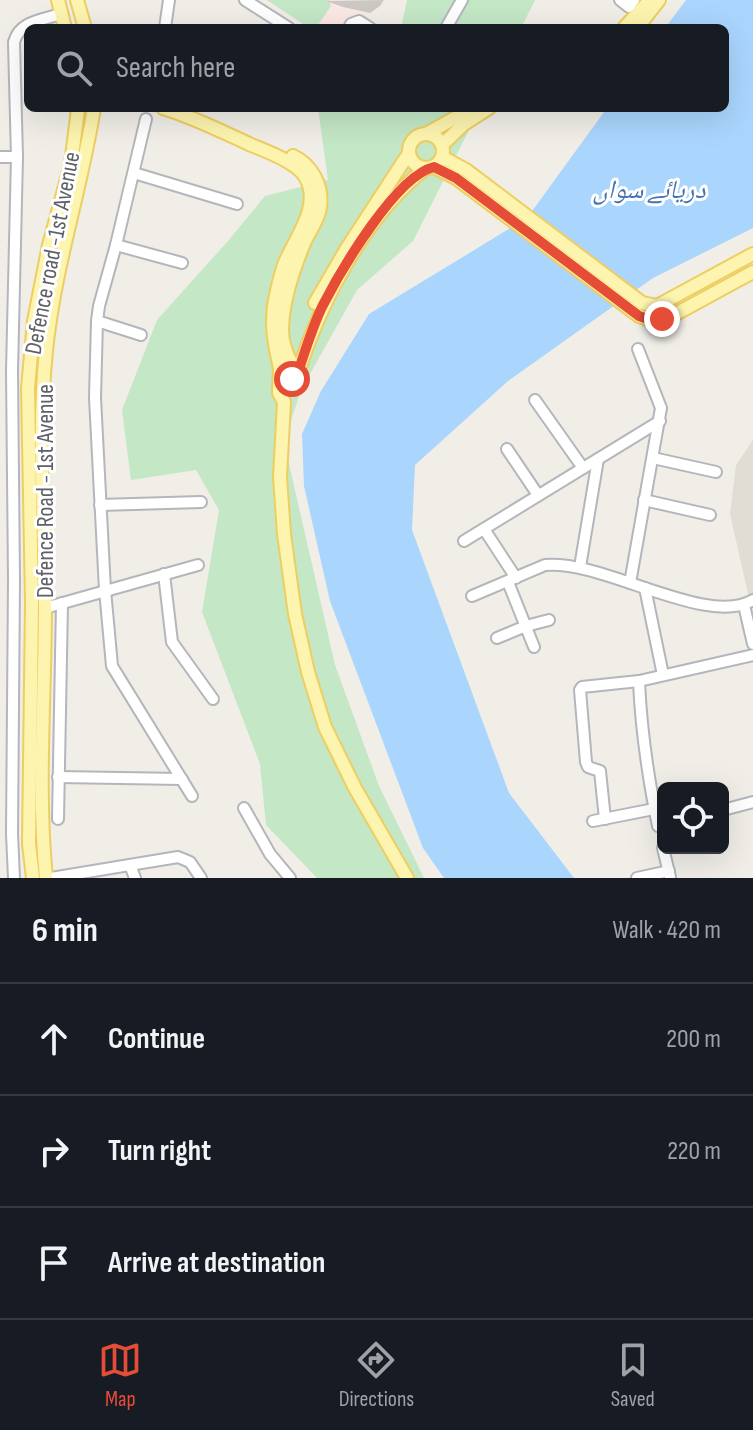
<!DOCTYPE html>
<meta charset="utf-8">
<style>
:root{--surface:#171b24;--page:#242831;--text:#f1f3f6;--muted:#9ea1a6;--line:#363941;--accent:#e64d37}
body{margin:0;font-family:"Sofia Sans Condensed","Noto Naskh Arabic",sans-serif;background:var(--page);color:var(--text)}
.controls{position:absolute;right:24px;bottom:24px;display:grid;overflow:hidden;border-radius:12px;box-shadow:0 8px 32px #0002}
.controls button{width:72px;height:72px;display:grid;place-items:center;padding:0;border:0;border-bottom:2px solid var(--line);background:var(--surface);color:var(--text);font:40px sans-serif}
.stop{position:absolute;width:24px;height:24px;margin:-18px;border:6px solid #e64d37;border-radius:50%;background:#fff}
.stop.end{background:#e64d37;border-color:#fff;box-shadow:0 2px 8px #0008}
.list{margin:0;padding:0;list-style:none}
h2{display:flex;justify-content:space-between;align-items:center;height:104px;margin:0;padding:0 32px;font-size:34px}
h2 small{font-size:26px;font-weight:400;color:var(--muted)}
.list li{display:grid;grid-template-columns:52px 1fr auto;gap:24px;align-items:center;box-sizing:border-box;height:112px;padding:0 32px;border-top:2px solid var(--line)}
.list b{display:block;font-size:30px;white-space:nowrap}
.list em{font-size:26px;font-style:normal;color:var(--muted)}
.icon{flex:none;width:44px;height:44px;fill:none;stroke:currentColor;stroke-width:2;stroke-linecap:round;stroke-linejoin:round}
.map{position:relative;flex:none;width:753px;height:878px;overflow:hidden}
.search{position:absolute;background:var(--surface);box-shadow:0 8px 32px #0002;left:24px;right:24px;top:24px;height:88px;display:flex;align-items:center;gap:20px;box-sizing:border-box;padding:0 28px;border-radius:12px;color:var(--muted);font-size:30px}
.sheet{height:440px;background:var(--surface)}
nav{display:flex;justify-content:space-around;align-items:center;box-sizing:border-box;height:112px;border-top:2px solid var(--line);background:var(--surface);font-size:22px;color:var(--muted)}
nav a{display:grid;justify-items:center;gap:4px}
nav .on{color:var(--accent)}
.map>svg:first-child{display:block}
.education{fill:#e0ddd5}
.medical{fill:#fbe8e5}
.green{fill:#c4e7c6}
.water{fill:#aad5fd}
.building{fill:#ccc8c4}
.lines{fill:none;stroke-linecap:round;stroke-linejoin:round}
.minor-casing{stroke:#b4b6bb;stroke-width:14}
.major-casing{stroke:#eece61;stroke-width:16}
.minor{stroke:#fff;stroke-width:10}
.major{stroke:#fdf4af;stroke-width:12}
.route{stroke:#e64d37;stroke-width:10}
.labels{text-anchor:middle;stroke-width:6;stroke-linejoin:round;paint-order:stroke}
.street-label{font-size:24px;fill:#5e6167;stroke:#fff}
.water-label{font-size:26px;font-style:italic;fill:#4574b0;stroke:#fff}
</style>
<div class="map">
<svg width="753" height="878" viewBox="0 0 753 878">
<rect width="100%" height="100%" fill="#f0eee7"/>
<path class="education" d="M753 440V595L749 598 730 514 736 465Z"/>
<path class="medical" d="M267 0H384L380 6 370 13 353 19 347 28H309Z"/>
<g class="green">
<path d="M267 0H329L331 6 316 28H309Z"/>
<path d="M407 0H535L521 28H401Z"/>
<path d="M318 108H480L413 241 357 290 301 390 284 442 335 665 379 786 424 878H317L266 825 260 764 202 612 219 510 196 470 131 480 122 410 157 320 228 241 265 196 328 180Z"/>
</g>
<path class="water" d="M686 0H753V228L653 278 508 381 415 465 412 530 509 793 574 878H444L423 848 330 601 304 486 302 434 321 391 369 314 527 218 607 108H725V28H665Z"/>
<path class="building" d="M384 0 380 6 370 13 343 7 326 1Z"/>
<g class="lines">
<defs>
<g id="minor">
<path d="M245 0 289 28"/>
<path d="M620 0 629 7 634 0"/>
<path d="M165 28 169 0"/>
<path d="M349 28 351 24 359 21 370 28"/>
<path d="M446 28 462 0"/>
<path d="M146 119 116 245 99 306 97 321 95 398 105 590 112 666 192 796"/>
<path d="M0 157H17"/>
<path d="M134 173 237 204"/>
<path d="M116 245 182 263"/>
<path d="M97 321 141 335"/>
<path d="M535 400 583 468"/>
<path d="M507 449 538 495"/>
<path d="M653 458 716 472"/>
<path d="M644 500 710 515"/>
<path d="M100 505 201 502"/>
<path d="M484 529 516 578"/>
<path d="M464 541 660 421"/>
<path d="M580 567 598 459"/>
<path d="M164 574 172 642 213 699"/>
<path d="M508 582 534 647"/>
<path d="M630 583 661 408 638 349"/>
<path d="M645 588 663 675"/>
<path d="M472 596 545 565C602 559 707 628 753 600"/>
<path d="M744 605 753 644"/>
<path d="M45 608 198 565"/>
<path d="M497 638 526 626 549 620"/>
<path d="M58 777 182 779"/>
<path d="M244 808 270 854 290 878"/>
<path d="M723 810 753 802"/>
<path d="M58 819 62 603"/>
<path d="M605 819 600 771 588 767 586 762 580 690 582 687 639 681"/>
<path d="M593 821 654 809"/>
<path d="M663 825 658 826C648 777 641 731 639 681L753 655"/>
<path d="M663 848 670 877"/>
<path d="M130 865 135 878"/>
<path d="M14 878 12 834 14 580 12 371 17 157 14 42C20 21 42 20 61 14"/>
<path d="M51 878 178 857 190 862 201 878"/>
<path d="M637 878 669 871"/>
</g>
<g id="major">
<path d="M58 0 65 28"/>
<path d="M77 0 85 28"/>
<path d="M624 28 650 0"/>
<path d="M637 28 659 0"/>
<path d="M163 108C193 117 221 131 249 144 265 151 298 162 306 178 322 207 294 239 284 265 281 274 278 285 276 295 270 320 274 343 280 368"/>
<circle cx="426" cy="151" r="17"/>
<path d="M426 134 473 108"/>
<path d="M442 145 464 124 489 108"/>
<path d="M442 157 466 170 642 303 657 306 753 254"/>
<path d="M434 167 456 178 639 316 651 320 662 319 672 316 753 272"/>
<path d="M315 303 347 248 409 153"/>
<path d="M290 361C286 352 282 341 282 331 282 303 294 267 305 241 310 230 319 219 320 207 323 186 312 165 293 156"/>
<path d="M298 372C321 301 365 215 426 168"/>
<path d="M280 374 285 379H292L297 375C300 363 287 357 280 368L279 393 284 402 280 477 284 534 295 614 308 672 325 727 355 788 407 878"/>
<path d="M33 878 29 844 32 603 28 388 34 321 49 245 71 164 78 109"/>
<path d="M46 878C37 787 45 696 45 606 45 521 37 436 46 351 54 269 81 190 94 108"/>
</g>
</defs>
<use href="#minor" class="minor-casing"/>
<use href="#major" class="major-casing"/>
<use href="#minor" class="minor"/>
<use href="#major" class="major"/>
</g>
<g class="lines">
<path class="route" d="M292 379 297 375C305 352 312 327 323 305 341 270 396 176 434 167L456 178 639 316 651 320 662 319"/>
</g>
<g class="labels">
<g class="street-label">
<text transform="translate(52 253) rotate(-79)" y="8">Defence road -1st Avenue</text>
<text transform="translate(45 491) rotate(-90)" y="8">Defence Road - 1st Avenue</text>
</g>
<g class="water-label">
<text x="649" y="198">دریائے سواں</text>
</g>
</g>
</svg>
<div class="controls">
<button><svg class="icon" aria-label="locate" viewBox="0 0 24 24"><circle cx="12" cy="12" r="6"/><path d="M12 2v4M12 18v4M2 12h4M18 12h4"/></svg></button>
</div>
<div class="stop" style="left:292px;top:379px"></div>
<div class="stop end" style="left:662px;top:319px"></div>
<div class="search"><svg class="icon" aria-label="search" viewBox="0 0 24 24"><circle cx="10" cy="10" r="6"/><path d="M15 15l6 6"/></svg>Search here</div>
</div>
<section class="sheet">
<h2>6 min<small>Walk · 420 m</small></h2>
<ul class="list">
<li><svg class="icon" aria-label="ahead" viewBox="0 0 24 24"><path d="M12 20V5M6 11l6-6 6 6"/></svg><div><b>Continue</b></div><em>200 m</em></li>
<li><svg class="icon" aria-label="right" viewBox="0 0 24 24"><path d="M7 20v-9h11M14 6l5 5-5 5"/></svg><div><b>Turn right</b></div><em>220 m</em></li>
<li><svg class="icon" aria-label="arrive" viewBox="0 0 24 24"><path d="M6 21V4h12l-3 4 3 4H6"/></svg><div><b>Arrive at destination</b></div></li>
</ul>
</section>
<nav>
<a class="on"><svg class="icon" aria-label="map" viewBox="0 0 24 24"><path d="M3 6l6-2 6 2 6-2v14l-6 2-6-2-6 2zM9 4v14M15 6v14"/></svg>Map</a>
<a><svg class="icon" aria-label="directions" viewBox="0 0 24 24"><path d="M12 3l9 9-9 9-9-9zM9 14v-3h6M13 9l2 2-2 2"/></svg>Directions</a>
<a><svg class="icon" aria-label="saved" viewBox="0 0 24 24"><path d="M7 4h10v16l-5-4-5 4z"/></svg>Saved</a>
</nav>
